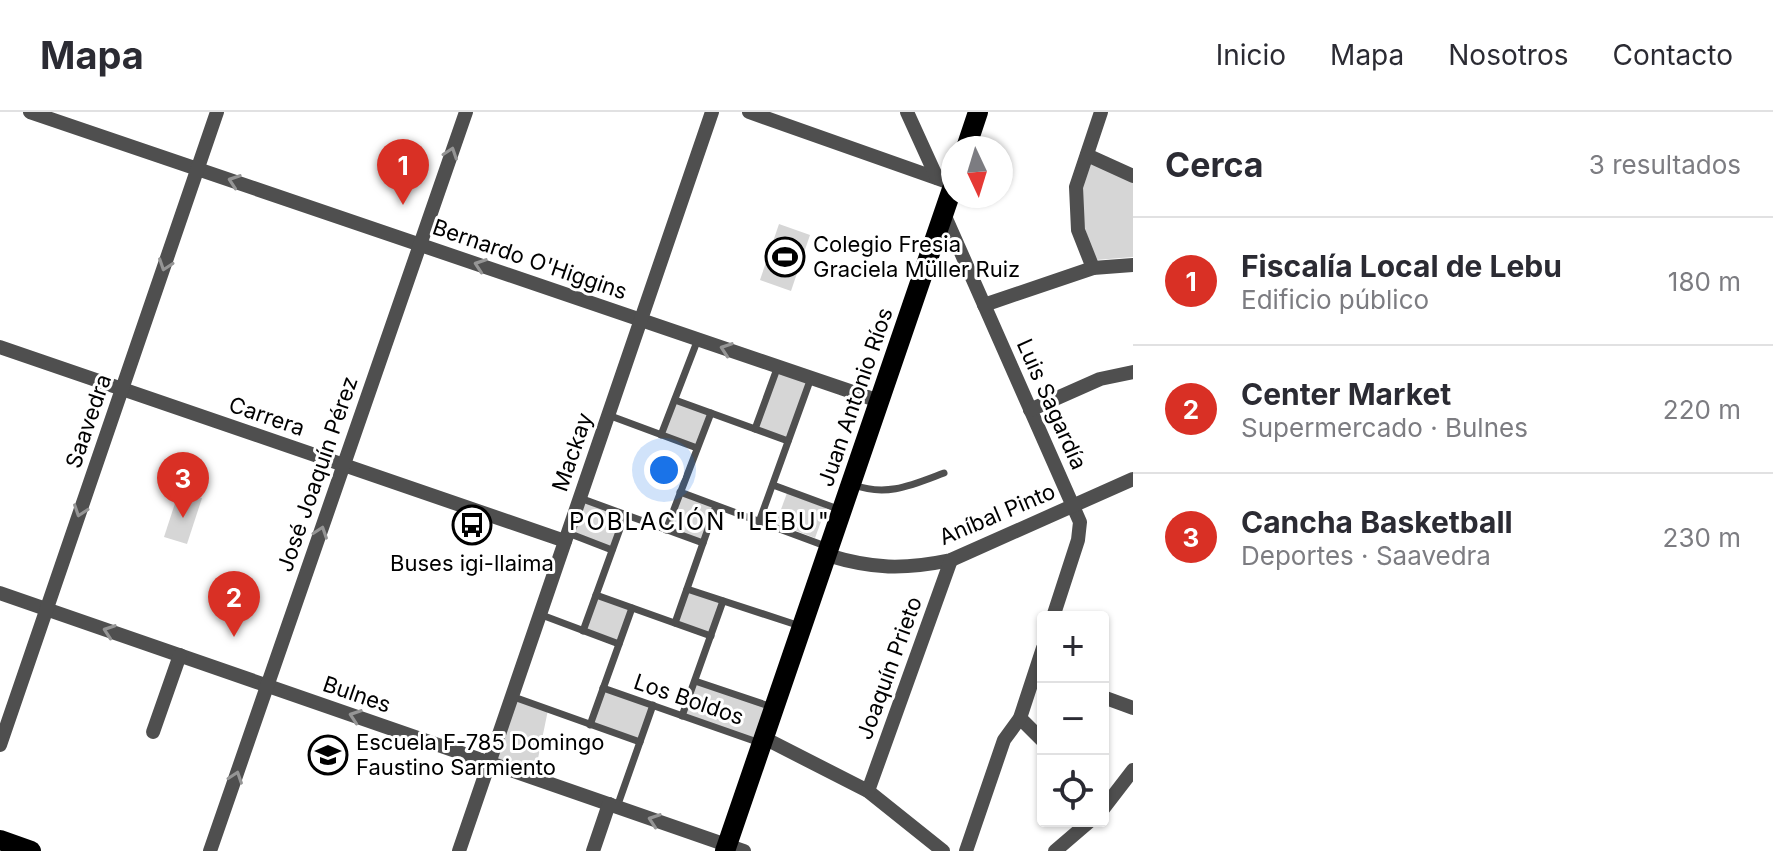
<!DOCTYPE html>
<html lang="es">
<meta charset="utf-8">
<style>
:root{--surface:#fff;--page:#f7f7f7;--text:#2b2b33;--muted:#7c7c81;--line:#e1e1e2;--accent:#d93025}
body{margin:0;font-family:Inter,sans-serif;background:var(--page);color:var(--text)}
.controls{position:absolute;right:24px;bottom:24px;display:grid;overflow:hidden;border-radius:8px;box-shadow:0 2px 6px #0004}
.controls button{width:72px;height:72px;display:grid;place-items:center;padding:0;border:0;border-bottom:2px solid var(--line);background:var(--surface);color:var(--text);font:40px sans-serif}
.compass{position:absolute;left:941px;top:24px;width:72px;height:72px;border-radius:50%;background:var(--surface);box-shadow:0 2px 6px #0004;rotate:176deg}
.you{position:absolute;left:664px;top:358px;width:28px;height:28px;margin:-20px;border:6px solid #fff;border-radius:50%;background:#1a73e8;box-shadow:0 0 0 12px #1a73e833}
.badge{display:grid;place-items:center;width:52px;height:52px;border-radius:50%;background:var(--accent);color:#fff;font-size:26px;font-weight:700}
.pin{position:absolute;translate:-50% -66px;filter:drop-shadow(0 2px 4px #0008)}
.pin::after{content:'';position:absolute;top:42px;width:28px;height:24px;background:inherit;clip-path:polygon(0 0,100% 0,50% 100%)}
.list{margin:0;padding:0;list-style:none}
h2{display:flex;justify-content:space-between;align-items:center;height:104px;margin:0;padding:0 32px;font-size:34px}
h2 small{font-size:26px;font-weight:400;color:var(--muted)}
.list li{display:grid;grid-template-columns:52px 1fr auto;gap:24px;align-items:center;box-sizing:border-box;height:128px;padding:0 32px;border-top:2px solid var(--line)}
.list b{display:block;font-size:30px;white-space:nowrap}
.list p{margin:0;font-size:26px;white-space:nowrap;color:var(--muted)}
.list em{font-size:26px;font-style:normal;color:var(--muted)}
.icon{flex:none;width:44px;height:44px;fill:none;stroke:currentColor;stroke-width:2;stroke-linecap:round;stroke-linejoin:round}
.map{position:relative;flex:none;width:1133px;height:739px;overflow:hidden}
header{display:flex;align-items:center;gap:48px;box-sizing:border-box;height:112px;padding:0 40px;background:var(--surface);border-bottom:2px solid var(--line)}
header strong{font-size:38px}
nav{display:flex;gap:44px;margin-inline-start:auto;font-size:28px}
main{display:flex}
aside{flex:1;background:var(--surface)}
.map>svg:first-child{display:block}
.green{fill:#d6d6d6}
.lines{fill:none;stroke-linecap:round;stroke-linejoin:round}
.service{stroke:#4f4f4f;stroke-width:7}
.minor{stroke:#4f4f4f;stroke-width:14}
.primary{stroke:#000;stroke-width:20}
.oneway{stroke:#959595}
.labels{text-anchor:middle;stroke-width:6;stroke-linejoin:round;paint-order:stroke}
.poi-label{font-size:22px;fill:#000;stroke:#fff;text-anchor:start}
.street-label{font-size:22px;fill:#000;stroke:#fff}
.neighbourhood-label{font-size:24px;letter-spacing:2px;fill:#000;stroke:#fff}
</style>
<header>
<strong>Mapa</strong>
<nav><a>Inicio</a><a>Mapa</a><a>Nosotros</a><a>Contacto</a></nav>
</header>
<main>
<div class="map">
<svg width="1133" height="739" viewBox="0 0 1133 739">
<rect width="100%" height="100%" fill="#fff"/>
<g class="green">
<path d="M1088 49 1133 68V145L1096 148C1082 112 1074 87 1088 49Z"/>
<path d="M779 112 810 123 791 179 760 168Z"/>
<path d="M778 254 811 266 788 329 755 317Z"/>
<path d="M675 288 711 301 697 336 661 323Z"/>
<path d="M179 379 202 386 187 432 164 425Z"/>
<path d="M680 380 716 394 703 431 666 418Z"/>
<path d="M787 381 826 396 815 426 776 411Z"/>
<path d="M580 386 625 403 612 438 568 421Z"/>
<path d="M687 477 723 489 711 524 675 511Z"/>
<path d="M596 483 632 496 619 532 583 519Z"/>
<path d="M695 569 774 596 762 631 682 604Z"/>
<path d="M604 577 653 593 640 630 590 613Z"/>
<path d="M511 584 548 598 534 666 489 651Z"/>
</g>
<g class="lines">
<g class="service">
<path d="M675 288 788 329"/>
<path d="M608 303 697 336"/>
<path d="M755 317 778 254"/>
<path d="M661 323 698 227"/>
<path d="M773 373 838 397"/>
<path d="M854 373C887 385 912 373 944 361"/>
<path d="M680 380 828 435"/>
<path d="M580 386 703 431"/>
<path d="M759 410 811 266"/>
<path d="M666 418 711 301"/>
<path d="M568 421 612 438"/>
<path d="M687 477 800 514"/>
<path d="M596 483 711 524"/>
<path d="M539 502 619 532"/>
<path d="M675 511 716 394"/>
<path d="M583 519 625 403"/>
<path d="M695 569 772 595"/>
<path d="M603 576 760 631"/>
<path d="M511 584 640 630"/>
<path d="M682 604 723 489"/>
<path d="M590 613 632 496"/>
<path d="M617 695 653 593"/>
</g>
<g class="minor">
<path d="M30 0 879 289"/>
<path d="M749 0 953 72"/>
<path d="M907 0 937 66"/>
<path d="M1087 43 1133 64"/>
<path d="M944 102 1080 410 1078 428 1053 505"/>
<path d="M1093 156 1078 118 1076 75 1101 0"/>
<path d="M984 193 1093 156 1133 153"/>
<path d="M0 235 565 429"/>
<path d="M1030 298 1100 267 1133 260"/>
<path d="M827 443C873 457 903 458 951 448L1133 367"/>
<path d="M0 481 744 739"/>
<path d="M1103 585 1133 596"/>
<path d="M1020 606 1043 629"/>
<path d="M153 620 180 543"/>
<path d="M764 626 868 679 943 739"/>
<path d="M0 633 217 0"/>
<path d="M868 679 951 448"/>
<path d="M1103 697 1133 658"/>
<path d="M210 739 466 0"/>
<path d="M459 739 712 0"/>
<path d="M593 739 609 692"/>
<path d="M966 739 1004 628 1020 606 1043 536"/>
<path d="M1055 739 1090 709"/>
</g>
<g class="primary">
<path d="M966 36 978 0"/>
<path d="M0 728 31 739"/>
<path d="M725 739 953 74"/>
</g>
</g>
<defs><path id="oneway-chevron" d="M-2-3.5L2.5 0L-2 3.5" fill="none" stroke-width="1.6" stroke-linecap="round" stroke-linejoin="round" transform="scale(2)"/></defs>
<g class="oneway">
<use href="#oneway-chevron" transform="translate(451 41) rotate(-71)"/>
<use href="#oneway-chevron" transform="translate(234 69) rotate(-161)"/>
<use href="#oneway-chevron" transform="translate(165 153) rotate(109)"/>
<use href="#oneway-chevron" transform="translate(480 153) rotate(-161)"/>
<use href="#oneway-chevron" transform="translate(726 237) rotate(-161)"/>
<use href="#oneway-chevron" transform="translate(80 399) rotate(109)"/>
<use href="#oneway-chevron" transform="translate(321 420) rotate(-71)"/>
<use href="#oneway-chevron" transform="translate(109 519) rotate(-161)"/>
<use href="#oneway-chevron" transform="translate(355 604) rotate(-161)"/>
<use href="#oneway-chevron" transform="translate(236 665) rotate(-71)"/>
<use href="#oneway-chevron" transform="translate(654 708) rotate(-161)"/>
</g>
<defs>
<symbol id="stadium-ring" viewBox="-11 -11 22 22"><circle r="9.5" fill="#fff" stroke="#000" stroke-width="1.5"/><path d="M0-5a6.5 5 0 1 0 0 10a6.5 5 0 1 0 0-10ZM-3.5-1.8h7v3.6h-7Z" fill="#000"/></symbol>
<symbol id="bus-ring" viewBox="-11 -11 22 22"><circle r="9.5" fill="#fff" stroke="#000" stroke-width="1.5"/><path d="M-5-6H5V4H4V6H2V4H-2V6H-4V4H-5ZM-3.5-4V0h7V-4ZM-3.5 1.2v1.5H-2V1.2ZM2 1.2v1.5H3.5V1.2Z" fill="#000"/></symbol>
<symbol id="school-ring" viewBox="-11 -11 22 22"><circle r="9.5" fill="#fff" stroke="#000" stroke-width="1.5"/><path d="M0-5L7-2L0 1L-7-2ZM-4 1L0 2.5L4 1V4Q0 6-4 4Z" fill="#000"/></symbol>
</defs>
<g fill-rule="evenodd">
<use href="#stadium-ring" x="763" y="123" width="44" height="44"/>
<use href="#bus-ring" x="450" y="391" width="44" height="44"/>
<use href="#school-ring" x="306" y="621" width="44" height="44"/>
</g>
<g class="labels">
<g class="poi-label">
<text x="813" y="140">Colegio Fresia<tspan x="813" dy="25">Graciela Müller Ruiz</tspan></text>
<text x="472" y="459" text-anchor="middle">Buses igi-llaima</text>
<text x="356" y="638">Escuela F-785 Domingo<tspan x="356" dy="25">Faustino Sarmiento</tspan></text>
</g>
<g class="street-label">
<text transform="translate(530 147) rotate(19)" y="8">Bernardo O'Higgins</text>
<text transform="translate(855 285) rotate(-71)" y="8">Juan Antonio Ríos</text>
<text transform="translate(1052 292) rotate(66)" y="8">Luis Sagardía</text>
<text transform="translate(267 304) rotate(19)" y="8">Carrera</text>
<text transform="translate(88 309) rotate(-71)" y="8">Saavedra</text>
<text transform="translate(572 340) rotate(-71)" y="8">Mackay</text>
<text transform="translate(317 362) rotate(-71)" y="8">José Joaquín Pérez</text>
<text transform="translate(997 402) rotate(-23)" y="8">Aníbal Pinto</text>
<text transform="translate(889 556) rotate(-70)" y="8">Joaquín Prieto</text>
<text transform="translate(357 582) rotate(19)" y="8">Bulnes</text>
<text transform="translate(689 587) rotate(19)" y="8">Los Boldos</text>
</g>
<g class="neighbourhood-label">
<text x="700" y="418">POBLACIÓN "LEBU"</text>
</g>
</g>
</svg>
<div class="controls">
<button>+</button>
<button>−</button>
<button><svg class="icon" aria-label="locate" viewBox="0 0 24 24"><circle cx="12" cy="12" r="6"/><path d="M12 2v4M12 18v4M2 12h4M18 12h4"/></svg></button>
</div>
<svg class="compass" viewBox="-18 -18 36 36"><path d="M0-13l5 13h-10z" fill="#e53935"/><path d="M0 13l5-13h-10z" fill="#7c7c81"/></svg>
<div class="you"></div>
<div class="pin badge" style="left:403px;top:93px">1</div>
<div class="pin badge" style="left:234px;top:525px">2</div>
<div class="pin badge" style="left:183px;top:406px">3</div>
</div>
<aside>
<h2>Cerca<small>3 resultados</small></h2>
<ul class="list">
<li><span class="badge">1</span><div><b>Fiscalía Local de Lebu</b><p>Edificio público</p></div><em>180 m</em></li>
<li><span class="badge">2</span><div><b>Center Market</b><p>Supermercado · Bulnes</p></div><em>220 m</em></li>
<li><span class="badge">3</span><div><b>Cancha Basketball</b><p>Deportes · Saavedra</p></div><em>230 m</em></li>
</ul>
</aside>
</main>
